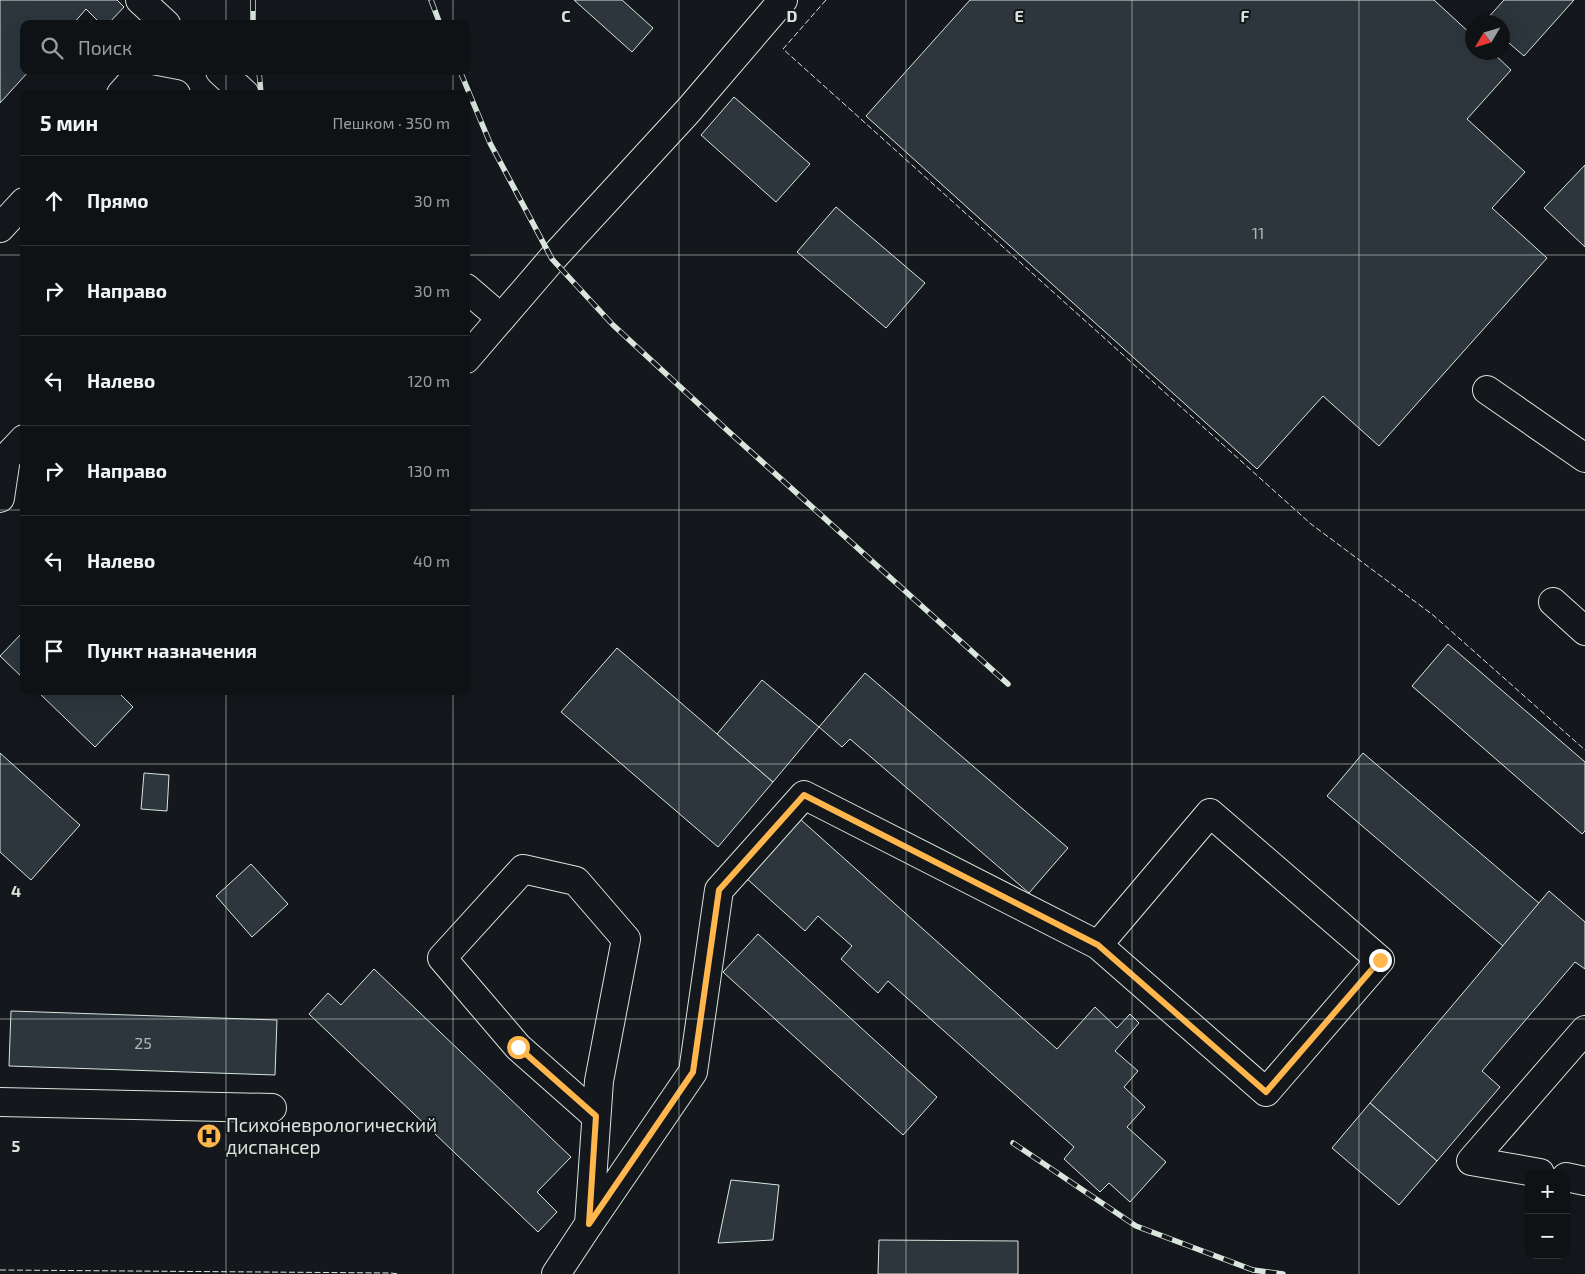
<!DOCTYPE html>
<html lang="ru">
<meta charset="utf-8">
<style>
:root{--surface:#0f1215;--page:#1d2022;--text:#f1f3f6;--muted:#9b9ea0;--line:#2f3234}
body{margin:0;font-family:"Exo 2",sans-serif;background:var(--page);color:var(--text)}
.controls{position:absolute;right:15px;bottom:15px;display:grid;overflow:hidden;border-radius:10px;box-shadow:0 5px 20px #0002}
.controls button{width:45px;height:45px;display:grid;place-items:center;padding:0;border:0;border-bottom:1px solid var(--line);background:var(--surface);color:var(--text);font:25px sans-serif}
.compass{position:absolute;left:1465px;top:15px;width:45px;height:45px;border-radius:50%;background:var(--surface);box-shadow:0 5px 20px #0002;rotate:232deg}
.stop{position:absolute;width:15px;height:15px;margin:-11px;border:4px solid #ffb74d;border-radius:50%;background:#fff}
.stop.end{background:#ffb74d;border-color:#fff;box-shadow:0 1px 5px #0008}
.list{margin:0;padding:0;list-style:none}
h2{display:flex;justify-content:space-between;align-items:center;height:65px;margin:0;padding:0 20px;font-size:21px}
h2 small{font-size:16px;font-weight:400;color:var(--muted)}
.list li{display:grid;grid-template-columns:32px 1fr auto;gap:15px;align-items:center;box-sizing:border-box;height:90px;padding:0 20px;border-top:1px solid var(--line)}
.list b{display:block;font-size:19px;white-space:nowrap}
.list em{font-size:16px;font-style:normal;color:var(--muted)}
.icon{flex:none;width:28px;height:28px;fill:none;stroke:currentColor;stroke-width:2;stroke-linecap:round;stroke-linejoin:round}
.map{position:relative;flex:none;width:1585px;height:1274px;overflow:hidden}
.search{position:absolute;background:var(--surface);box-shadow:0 5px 20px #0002;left:20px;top:20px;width:450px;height:55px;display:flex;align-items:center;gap:12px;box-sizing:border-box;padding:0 18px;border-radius:10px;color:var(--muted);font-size:19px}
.panel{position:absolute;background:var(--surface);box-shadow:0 5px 20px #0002;left:20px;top:90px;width:450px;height:605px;border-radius:10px}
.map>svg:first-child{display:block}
.building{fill:#2c363c;stroke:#d8e6dc}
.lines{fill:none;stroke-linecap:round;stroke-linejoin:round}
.minor-casing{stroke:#d8e6dc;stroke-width:30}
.minor{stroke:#14181c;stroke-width:28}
.rail-casing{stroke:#d8e6dc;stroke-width:5.5}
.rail{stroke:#14181c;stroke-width:4;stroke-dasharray:11;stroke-linecap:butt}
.fence{stroke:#d8e6dc;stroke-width:1;stroke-dasharray:6 2.5;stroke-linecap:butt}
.route{stroke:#ffb74d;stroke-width:6}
.grid{fill:none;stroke:#d8e6dc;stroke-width:1;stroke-opacity:0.55}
.labels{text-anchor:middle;stroke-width:4;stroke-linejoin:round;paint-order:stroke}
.number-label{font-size:16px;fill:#adbab4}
.poi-label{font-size:19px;fill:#d8e6dc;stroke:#14181c;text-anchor:start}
.grid-label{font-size:16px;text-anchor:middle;font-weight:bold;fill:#d8e6dc;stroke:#14181c;stroke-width:4;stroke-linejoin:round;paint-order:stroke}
</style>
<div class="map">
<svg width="1585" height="1274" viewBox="0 0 1585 1274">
<rect width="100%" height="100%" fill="#14181c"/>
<g class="building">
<path d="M0 0H117L124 7 108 24H101L86 9 73 24H24V71H29L0 103Z"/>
<path d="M574 0H622L653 28 632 52Z"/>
<path d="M970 0H1434L1472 35V52H1492L1511 70 1467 119 1525 172 1492 208 1547 258 1379 446 1323 396 1257 469 866 116Z"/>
<path d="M1504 0H1574L1524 56 1502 37V22H1486L1485 21Z"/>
<path d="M734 97 810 164 776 202 701 135Z"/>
<path d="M1585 165V247L1544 208Z"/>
<path d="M836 207 925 283 886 328 797 252Z"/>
<path d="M24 631V679L0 656Z"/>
<path d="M1448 644 1585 762V831L1582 834 1412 686Z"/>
<path d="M617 648 773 782 718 847 561 712Z"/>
<path d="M865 673 1068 848 1029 893 850 739 842 747 819 727Z"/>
<path d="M762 680 819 727 773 782 717 734Z"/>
<path d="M37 691H117L133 707 95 747Z"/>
<path d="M0 753 80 825 31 880 0 852Z"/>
<path d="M1363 753 1540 904 1503 946 1327 796Z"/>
<path d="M144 773 169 775 167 811 141 809Z"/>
<path d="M800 819 1057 1049 1095 1007 1117 1028 1130 1014 1139 1023 1115 1051 1138 1071 1124 1087 1145 1107 1127 1127 1166 1162 1130 1202 1109 1183 1100 1192 1064 1159 1074 1147 888 981 878 993 841 959 852 946 818 916 805 931 746 878Z"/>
<path d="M251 864 288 904 252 937 216 896Z"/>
<path d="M1549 891 1585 922V969L1575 962 1482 1071 1500 1087 1437 1161 1370 1103Z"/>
<path d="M758 934 937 1097 903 1135 723 972Z"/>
<path d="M374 969 571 1157 537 1192 557 1212 538 1232 309 1014 328 993 341 1005Z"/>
<path d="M11 1011 277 1020 275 1075 9 1066Z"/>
<path d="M1370 1103 1437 1161 1399 1205 1332 1148Z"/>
<path d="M731 1180 779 1185 773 1240 718 1243Z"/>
<path d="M879 1240 1018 1241V1274H878Z"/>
</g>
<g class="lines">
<defs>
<g id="minor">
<path d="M140 0 166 24"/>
<path d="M220 71 245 94"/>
<path d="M121 94 129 85 176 94"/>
<path d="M0 228 24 202"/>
<path d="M466 288 501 318"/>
<path d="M466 359 552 259 688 111 783 0"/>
<path d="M1487 390 1585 458"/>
<path d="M0 498 6 458 24 439"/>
<path d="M1553 602 1585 631"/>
<path d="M0 1102 272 1108"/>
<path d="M1540 1173 1471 1161 1585 1030"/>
<path d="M1566 1177 1585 1181"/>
<path d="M589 1224 693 1072 719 890 804 795 1098 945 1266 1092 1380 960 1210 813 1098 945"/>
<path d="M556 1274 589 1224 599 1081 626 939 576 881 523 869 442 958 518 1047 596 1116"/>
</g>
</defs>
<use href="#minor" class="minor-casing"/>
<use href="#minor" class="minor"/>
<defs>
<g id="rail">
<path d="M253 0V24"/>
<path d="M431 0 440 24"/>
<path d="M259 71 261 94"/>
<path d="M460 71 490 143 552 259 613 325 728 431 1008 684"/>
<path d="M1013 1143 1136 1226 1253 1270 1283 1274"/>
</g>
</defs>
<use href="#rail" class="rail-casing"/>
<use href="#rail" class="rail"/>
<g class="fence">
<path d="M826 0 783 49 1311 524 1433 615 1585 750"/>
<path d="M0 1270 391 1273 399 1274"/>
</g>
</g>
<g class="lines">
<path class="route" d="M518 1047 596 1116 589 1224 693 1072 719 890 804 795 1098 945 1266 1092 1380 960"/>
</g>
<path class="grid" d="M226 0V24M453 0V24M679 0V1274M906 0V1274M1132 0V1274M1359 0V1274M226 71V94M453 71V94M0 255H24M466 255H1585M0 510H24M466 510H1585M226 691V1274M453 691V1274M0 764H1585M0 1019H1585"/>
<defs>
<symbol id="hospital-disc" viewBox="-11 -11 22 22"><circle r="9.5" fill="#ffb74d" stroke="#14181c"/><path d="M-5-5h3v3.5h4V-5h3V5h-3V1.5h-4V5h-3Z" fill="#111"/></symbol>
</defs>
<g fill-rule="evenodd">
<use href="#hospital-disc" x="195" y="1122" width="28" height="28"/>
</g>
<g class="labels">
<g class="number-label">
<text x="1258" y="239">11</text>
<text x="143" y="1049">25</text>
</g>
<g class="poi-label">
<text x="226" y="1132">Психоневрологический<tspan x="226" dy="22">диспансер</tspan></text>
</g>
</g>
<g class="grid-label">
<text x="566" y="22">C</text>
<text x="792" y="22">D</text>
<text x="1019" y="22">E</text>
<text x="1245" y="22">F</text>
<text x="16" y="897">4</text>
<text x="16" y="1152">5</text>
</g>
</svg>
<div class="controls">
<button>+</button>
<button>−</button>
</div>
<svg class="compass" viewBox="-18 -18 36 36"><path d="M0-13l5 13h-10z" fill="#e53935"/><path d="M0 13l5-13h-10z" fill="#9b9ea0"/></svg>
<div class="stop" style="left:518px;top:1047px"></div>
<div class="stop end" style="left:1380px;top:960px"></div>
<div class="search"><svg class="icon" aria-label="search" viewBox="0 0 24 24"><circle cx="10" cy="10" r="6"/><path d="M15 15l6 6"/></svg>Поиск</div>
<section class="panel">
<h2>5 мин<small>Пешком · 350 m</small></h2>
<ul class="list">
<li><svg class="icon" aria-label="ahead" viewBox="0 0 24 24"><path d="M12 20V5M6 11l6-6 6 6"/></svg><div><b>Прямо</b></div><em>30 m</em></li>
<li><svg class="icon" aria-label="right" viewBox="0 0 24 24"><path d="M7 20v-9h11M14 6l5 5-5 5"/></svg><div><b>Направо</b></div><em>30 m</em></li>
<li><svg class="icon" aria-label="left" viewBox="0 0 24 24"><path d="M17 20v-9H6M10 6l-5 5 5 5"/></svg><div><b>Налево</b></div><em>120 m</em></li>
<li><svg class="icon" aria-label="right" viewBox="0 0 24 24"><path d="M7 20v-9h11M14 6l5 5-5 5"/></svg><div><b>Направо</b></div><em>130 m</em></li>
<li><svg class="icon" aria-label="left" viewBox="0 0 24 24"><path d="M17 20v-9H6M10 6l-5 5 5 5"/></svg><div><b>Налево</b></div><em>40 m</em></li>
<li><svg class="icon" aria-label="arrive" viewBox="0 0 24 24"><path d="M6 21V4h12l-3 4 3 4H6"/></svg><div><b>Пункт назначения</b></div></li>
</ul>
</section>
</div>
